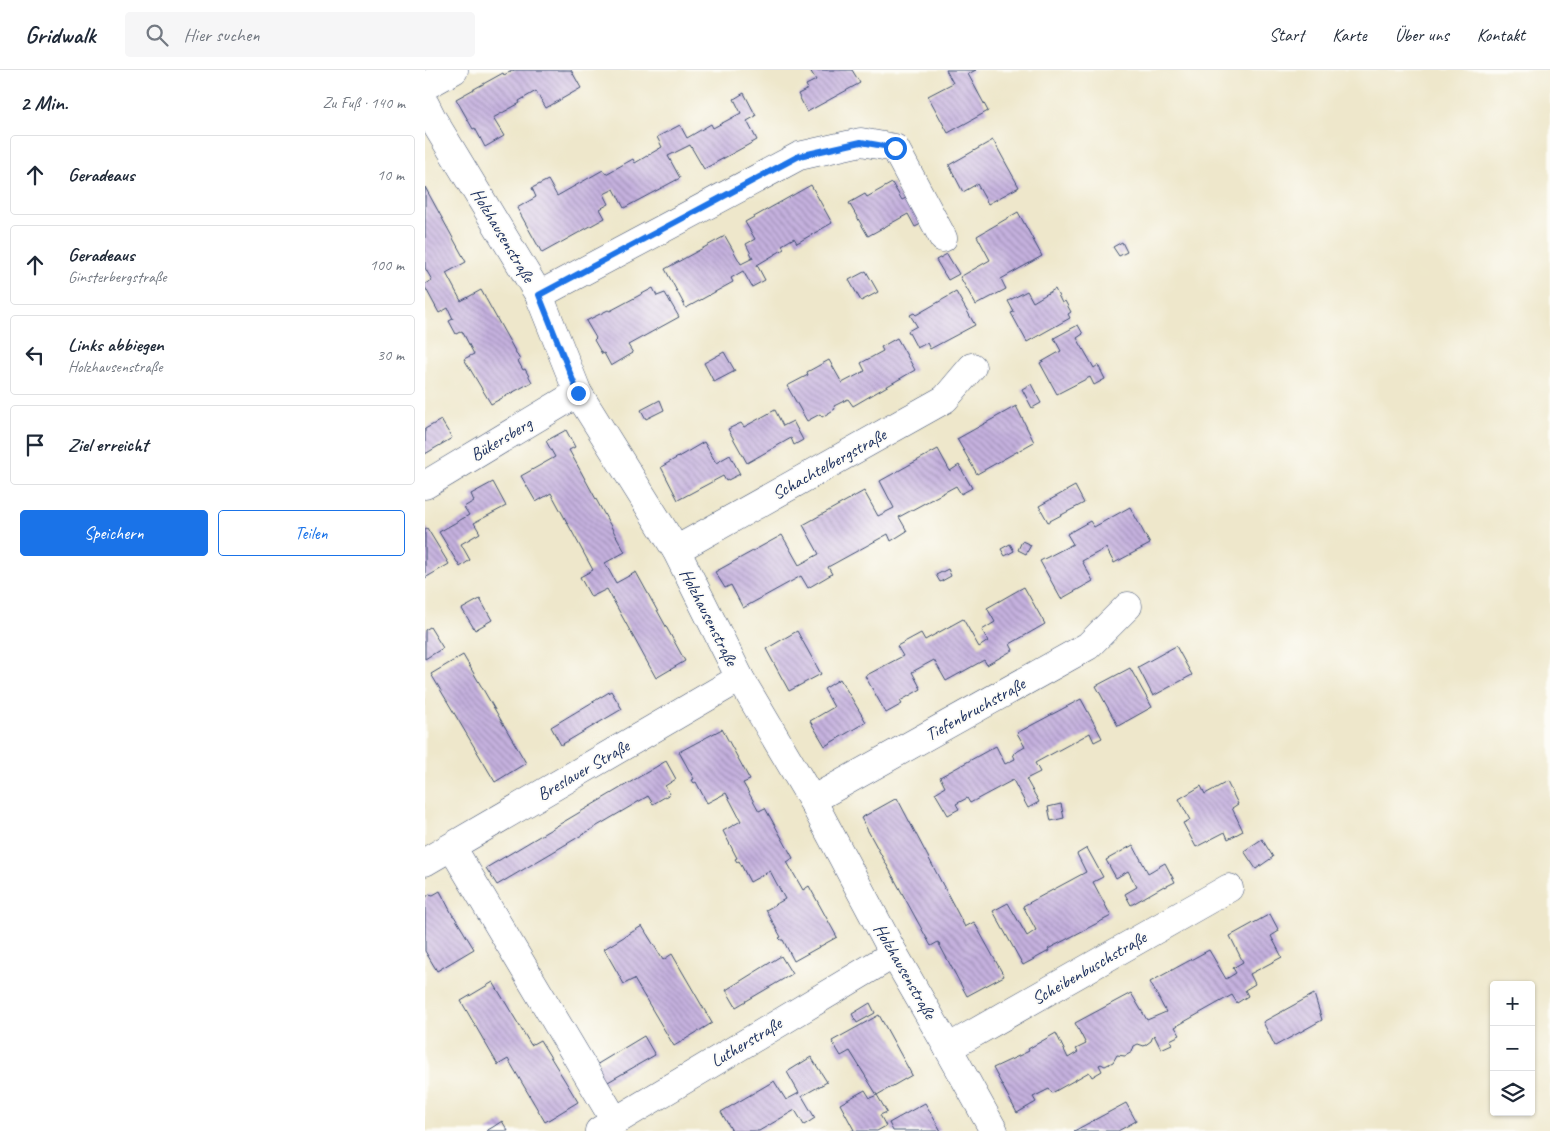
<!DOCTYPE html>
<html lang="de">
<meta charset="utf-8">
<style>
:root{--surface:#fff;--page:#f6f6f7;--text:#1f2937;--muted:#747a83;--line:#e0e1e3;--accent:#1a73e8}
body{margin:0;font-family:Caveat,sans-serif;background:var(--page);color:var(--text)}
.controls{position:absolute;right:15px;bottom:15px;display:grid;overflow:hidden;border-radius:5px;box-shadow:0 1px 4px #0004}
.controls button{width:45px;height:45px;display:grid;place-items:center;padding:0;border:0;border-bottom:1px solid var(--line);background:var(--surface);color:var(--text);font:25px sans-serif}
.stop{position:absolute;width:15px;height:15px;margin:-11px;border:4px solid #1a73e8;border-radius:50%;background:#fff}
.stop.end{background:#1a73e8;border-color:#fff;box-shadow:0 1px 5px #0008}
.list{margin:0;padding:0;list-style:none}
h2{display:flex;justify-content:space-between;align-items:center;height:65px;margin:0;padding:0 20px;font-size:21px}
h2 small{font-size:16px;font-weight:400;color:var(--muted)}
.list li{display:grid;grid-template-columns:32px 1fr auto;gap:15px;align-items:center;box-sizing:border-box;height:80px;margin:0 10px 10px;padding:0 10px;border:1px solid var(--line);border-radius:5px}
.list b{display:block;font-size:19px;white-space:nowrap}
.list p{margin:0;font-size:16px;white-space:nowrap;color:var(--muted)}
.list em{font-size:16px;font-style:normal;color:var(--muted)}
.actions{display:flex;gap:10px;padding:15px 20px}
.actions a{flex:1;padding:11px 0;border:1px solid var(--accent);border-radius:5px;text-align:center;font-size:18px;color:var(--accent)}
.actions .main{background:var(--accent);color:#fff}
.icon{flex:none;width:28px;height:28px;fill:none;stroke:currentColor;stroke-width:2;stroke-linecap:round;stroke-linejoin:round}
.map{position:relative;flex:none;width:1125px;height:1061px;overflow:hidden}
header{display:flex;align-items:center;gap:30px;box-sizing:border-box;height:70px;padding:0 25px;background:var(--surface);border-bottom:1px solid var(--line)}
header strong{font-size:24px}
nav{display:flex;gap:28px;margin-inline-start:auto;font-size:18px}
.search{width:350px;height:45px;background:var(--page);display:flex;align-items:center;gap:12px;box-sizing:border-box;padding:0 18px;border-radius:5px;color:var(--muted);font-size:19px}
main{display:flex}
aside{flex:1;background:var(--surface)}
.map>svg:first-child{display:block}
.building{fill:url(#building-back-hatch)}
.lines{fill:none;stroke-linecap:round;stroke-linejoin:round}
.minor-casing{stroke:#3b4b6e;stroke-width:29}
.minor{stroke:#fff;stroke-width:28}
.route{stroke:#1a73e8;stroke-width:6}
.labels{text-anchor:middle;stroke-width:4;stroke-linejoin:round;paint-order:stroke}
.street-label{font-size:18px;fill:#1b2f5e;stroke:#fdfcf7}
</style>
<header>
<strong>Gridwalk</strong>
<div class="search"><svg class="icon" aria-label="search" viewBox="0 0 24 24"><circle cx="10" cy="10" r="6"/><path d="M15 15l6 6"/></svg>Hier suchen</div>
<nav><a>Start</a><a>Karte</a><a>Über uns</a><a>Kontakt</a></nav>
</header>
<main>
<aside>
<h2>2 Min.<small>Zu Fuß · 140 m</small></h2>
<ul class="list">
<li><svg class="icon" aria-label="ahead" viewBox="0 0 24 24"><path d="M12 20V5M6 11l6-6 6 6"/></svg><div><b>Geradeaus</b></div><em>10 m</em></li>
<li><svg class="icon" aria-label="ahead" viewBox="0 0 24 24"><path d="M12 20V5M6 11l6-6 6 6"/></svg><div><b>Geradeaus</b><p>Ginsterbergstraße</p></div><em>100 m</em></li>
<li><svg class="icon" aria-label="left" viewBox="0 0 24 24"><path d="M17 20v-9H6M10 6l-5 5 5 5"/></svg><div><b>Links abbiegen</b><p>Holzhausenstraße</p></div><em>30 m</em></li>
<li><svg class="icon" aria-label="arrive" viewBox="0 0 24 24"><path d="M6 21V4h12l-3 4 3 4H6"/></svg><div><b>Ziel erreicht</b></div></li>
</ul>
<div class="actions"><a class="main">Speichern</a><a>Teilen</a></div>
</aside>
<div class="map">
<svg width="1125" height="1061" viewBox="0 0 1125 1061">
<defs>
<pattern id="building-back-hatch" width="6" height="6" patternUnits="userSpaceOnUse" patternTransform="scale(1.25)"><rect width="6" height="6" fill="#c5b1de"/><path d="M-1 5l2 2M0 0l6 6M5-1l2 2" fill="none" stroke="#9f90b7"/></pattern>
</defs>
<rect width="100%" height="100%" fill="#fdfcf7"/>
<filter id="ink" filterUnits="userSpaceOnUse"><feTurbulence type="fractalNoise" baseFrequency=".02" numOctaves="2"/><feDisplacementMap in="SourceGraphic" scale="10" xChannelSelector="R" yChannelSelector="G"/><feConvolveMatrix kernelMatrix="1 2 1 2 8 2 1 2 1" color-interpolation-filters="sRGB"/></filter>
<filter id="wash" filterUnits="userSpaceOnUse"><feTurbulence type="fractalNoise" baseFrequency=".0096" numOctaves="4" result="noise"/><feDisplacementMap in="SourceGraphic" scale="20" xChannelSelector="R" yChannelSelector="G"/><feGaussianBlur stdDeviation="1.12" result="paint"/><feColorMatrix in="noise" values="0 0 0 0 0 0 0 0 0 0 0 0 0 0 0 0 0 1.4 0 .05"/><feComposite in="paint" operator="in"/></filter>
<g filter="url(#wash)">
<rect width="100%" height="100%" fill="#eee7cb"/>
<g id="blocks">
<g class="building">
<path d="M89 0H146L156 18 121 38 111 21 94 31 95 33 68 48 79 66 60 77 50 58 48 59 31 29 78 3 79 5Z"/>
<path d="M385 0H427L435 13 382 42 373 24 383 19 381 15 391 10Z"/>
<path d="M521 0H551L543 4 563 41 523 63 503 26 528 13Z"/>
<path d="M319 23 331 46 322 51 332 70 279 99 265 75 243 86 255 108 199 138 189 119 179 124 184 134 175 139 180 148 117 183 92 138 111 127 107 118 123 110 132 126 178 100 181 104 208 89 210 93 237 77 232 67 255 55 262 68 286 54 288 58 316 43 309 29Z"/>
<path d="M568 70 594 117 563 134 552 114 538 122 524 95Z"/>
<path d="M467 113 477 130 489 124 504 150 490 157 483 144 443 166 424 133 440 124 442 127Z"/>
<path d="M386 115 407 153 372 173 369 168 357 175 359 179 332 195 340 210 327 217 318 201 306 208 308 212 261 238 240 199 300 166 316 194 328 188 321 174 330 169 320 152Z"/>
<path d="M0 117 41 192 21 203 36 231 56 220 95 290 93 291 98 300 100 299 107 312 66 334 39 289 49 284 37 261 31 264 24 251 28 249 23 238 14 243 0 217V214L7 210 0 198Z"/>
<path d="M593 142 617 186 576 209 581 219 551 235 535 207 565 190 552 166Z"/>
<path d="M697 172 702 182 694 186 688 177Z"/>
<path d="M522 184 534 204 523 210 511 190Z"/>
<path d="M441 201 453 222 436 231 424 210Z"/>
<path d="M228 218 232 226 240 223 254 247 203 275 208 283 186 296 179 283 177 284 169 270 171 268 161 251 183 240 185 241Z"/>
<path d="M630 219 637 233 640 231 646 242 643 244 645 248 602 272 586 243 589 242 583 231 602 221 608 232Z"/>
<path d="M531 222 550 255 505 279 502 273 492 278 483 261 492 256 485 245 489 243 491 245Z"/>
<path d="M653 255 658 264 652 268 669 298 673 295 680 309 669 315 665 307 632 324 615 293 636 281 629 268Z"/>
<path d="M472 268 490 300 428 336 423 329 409 336 410 339 397 347 395 344 382 351 362 316 383 305 382 302 404 290 417 313 440 301 436 293 458 281 456 277Z"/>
<path d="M299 282 310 301 289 312 279 293Z"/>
<path d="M606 314 616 333 607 338 597 319Z"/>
<path d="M235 330 239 340 221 349 216 340Z"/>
<path d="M591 336 609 372 552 404 532 369Z"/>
<path d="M350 340 358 356 368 351 378 370 369 375 366 368 322 393 303 359 316 353 319 357Z"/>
<path d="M16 350 27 368 0 384V359Z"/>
<path d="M141 360 150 377 144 380 200 482 180 493 191 513 211 502 260 591 231 608 182 519 166 527 155 507 168 500 126 423 111 432 96 406 130 387 121 371Z"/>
<path d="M279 372 291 393 305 385 315 404 301 411 298 406 253 430 236 397Z"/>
<path d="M513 379 525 401 534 395 547 418 536 424 531 416 474 447 482 461 466 471 463 464 403 497 407 504 383 518 376 506 318 538 306 515 300 518 290 502 357 465 374 495 394 484 378 455 439 421 453 446 469 438 455 411Z"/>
<path d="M68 412 81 436 49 453 55 463 36 474 45 490 35 497 14 462 44 445 39 437 49 431 46 424Z"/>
<path d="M650 416 659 433 623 452 614 436Z"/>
<path d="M705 437 725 474 689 493 681 478 657 491 668 511 636 529 615 491 648 474 642 464 665 451 669 457Z"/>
<path d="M2 458 24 494 0 508V459Z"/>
<path d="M597 471 606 475 601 484 593 480Z"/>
<path d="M585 474 589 481 580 486 576 479Z"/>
<path d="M523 499 526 506 515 512 511 505Z"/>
<path d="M599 517 620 554 585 574 588 580 562 595 559 590 521 611 509 590 487 602 496 619 475 631 477 634 461 643 440 606 478 586 472 576 496 563 500 570 538 549 554 577 563 571 557 560 570 552 562 538Z"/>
<path d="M55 529 67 550 50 560 37 539Z"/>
<path d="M5 557 18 578 0 589V560Z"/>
<path d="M372 561 396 604 364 621 341 579Z"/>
<path d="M751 576 767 605 728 626 713 597Z"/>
<path d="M38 585 101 693 70 712 6 604Z"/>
<path d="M705 598 727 637 693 656 671 616Z"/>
<path d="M415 609 441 652 400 676 385 651 409 637 399 619Z"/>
<path d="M186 621 197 639 136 675 126 657Z"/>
<path d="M656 629 677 668 669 672 665 663 610 693 615 702 601 709 614 732 603 738 588 710 545 733 542 728 531 734 534 739 523 745 510 723 520 717 515 707 571 676 580 694 590 689 588 684 600 677 592 663Z"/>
<path d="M297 659 325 710 318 713 329 732 334 741 340 738 368 788 362 792 378 820 384 816 412 867 369 891 358 870H356L354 868 356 867 341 840 360 829 345 801 325 812 314 791 312 792 310 789 312 788 298 761 316 751 306 732 301 723 282 733 271 712 269 713 267 710 269 709 254 682Z"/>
<path d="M241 691 251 709 240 716 245 724 228 734 223 726 72 815 61 798Z"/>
<path d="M802 712 813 734 807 738 818 761 803 769 800 762 771 777 758 753 765 750 754 729 776 716 780 724Z"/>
<path d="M472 728 540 857 549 852 579 906 542 926 513 872 506 876 436 748Z"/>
<path d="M636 734 639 748 626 751 623 737Z"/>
<path d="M837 769 848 787 831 799 819 781Z"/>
<path d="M708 775 723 803 740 793 750 812 740 817 739 816 706 835 700 824 712 817 703 801 691 808 681 790Z"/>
<path d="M662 778 678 807 668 812 686 846 623 879 624 881 598 895 568 841 583 833 602 866 611 860 598 836 661 802 652 784Z"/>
<path d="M15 821 28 846H29L49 879 12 901 0 881V829L4 824 8 825Z"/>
<path d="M845 844 854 861 846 866 857 887 825 904 830 914 820 920 823 926 812 933 807 925 750 957 755 965 745 970 747 974 736 979 729 965 728 966 726 971 719 976 713 974 709 976 707 982 700 986 692 985 688 992 680 996 676 994 674 995 677 1001 667 1007 664 1002 627 1023 624 1019 608 1027 611 1032 592 1043 568 998 598 984 604 981 603 979 631 963 643 988 653 982 651 979 661 974 650 953 706 923 722 950 741 942 725 912 784 880 801 909 811 903 808 898 818 892 805 866Z"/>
<path d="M217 856 238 890 247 884 287 953 249 976 209 909 199 914 179 879Z"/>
<path d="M356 886 367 904 311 937 301 920Z"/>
<path d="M68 912 106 975 115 970 153 1032 120 1052 83 989 73 995 36 931Z"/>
<path d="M889 924 897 950 850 976 838 952Z"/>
<path d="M445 933 450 943 432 953 427 944Z"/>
<path d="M454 945 487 1005 452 1025 425 981 416 986 407 971Z"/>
<path d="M219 966 230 985 176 1016 166 998Z"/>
<path d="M386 987 402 1012 377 1026 390 1048 379 1055 370 1040 334 1061H307L296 1042 349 1011 361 1030 374 1023 362 1002Z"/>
<path d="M440 1020 445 1028 452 1025 462 1042 455 1045 461 1056 452 1061H426L429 1060 415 1034Z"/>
<path d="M500 1033 516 1061H468L464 1053Z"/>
<path d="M701 1033 711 1051 693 1061H649Z"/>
<path d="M77 1051 83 1061H61L68 1057Z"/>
</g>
</g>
</g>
<g filter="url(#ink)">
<use href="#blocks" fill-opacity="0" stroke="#3b4b6e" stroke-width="1"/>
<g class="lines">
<defs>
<g id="minor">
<path d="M0 16 29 0"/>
<path d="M0 34 7 48 114 225 153 323 251 480 315 608 387 730 469 884 523 978 569 1061"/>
<path d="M114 225 374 86 436 72 470 78 518 168"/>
<path d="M0 415 153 323"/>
<path d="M251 480 520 329 547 297"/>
<path d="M387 730 663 576 703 536"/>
<path d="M27 777 190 1051"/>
<path d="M0 792 315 608"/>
<path d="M523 978 804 818"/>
<path d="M174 1061 469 884"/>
</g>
</defs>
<use href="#minor" class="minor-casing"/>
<use href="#minor" class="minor"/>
</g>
</g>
<g class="lines" filter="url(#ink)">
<path class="route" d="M153 323 114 225 374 86 436 72 470 78"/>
</g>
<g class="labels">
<g class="street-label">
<text transform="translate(78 165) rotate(59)" y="6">Holzhausenstraße</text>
<text transform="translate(76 369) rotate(-31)" y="6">Bükersberg</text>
<text transform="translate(404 394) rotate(-29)" y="6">Schachtelbergstraße</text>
<text transform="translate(284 547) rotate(63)" y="6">Holzhausenstraße</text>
<text transform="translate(550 639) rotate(-29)" y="6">Tiefenbruchstraße</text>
<text transform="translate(158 700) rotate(-30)" y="6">Breslauer Straße</text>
<text transform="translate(664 898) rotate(-30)" y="6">Scheibenbuschstraße</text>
<text transform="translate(480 901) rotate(60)" y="6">Holzhausenstraße</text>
<text transform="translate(321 972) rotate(-31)" y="6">Lutherstraße</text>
</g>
</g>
</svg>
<div class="controls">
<button>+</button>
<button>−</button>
<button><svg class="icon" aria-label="layers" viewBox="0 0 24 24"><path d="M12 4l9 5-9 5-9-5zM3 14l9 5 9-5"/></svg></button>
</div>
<div class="stop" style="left:470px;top:78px"></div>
<div class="stop end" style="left:153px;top:323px"></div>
</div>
</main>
